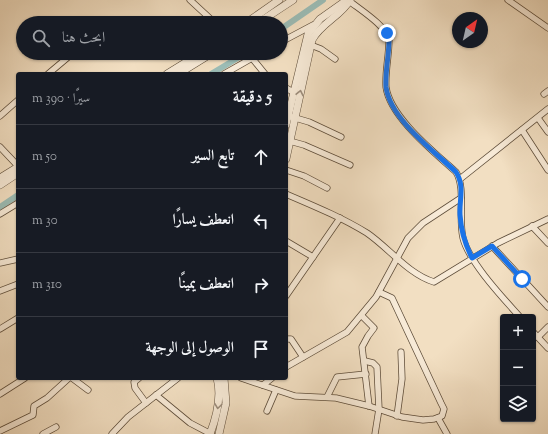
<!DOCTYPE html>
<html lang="ar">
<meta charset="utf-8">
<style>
:root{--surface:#171b24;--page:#20242c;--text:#f1f3f6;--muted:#9ea1a6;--line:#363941}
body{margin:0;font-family:"Sorts Mill Goudy",Amiri,serif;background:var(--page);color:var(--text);direction:rtl}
.controls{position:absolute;right:12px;bottom:12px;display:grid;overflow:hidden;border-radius:4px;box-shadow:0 1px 3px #0004}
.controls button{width:36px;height:36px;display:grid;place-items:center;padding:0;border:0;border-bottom:1px solid var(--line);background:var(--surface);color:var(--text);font:20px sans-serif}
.compass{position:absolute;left:452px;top:12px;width:36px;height:36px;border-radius:50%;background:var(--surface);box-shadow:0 1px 3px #0004;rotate:34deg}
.stop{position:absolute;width:12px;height:12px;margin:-9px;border:3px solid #1a73e8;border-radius:50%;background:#fff}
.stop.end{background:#1a73e8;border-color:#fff;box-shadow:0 1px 4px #0008}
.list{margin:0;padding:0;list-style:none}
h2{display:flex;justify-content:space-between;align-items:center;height:52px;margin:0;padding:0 16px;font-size:17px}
h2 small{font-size:13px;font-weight:400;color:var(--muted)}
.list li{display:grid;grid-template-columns:26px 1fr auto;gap:12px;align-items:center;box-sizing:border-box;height:64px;padding:0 16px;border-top:1px solid var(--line)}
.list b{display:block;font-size:15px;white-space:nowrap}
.list em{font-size:13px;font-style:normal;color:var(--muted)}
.icon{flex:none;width:22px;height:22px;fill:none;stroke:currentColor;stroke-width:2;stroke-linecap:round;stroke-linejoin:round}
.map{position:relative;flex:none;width:548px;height:434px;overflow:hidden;direction:ltr}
.search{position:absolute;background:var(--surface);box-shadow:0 1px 3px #0004;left:16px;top:16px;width:272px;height:44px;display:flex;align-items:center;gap:10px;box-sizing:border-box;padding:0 14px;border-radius:22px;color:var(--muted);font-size:15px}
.panel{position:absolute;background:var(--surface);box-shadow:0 1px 3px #0004;left:16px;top:72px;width:272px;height:308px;border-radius:4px;direction:rtl}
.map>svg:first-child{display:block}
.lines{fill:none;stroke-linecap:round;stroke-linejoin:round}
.canal{stroke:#9bbcb5;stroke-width:6}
.minor-casing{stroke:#5e4d3a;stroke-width:7}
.tertiary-casing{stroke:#5e4d3a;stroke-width:8}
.minor{stroke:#f7ead7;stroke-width:5.5}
.tertiary{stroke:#f7ead7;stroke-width:7}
.oneway{stroke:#9c8d7c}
.route{stroke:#1a73e8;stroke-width:5}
</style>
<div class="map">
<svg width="548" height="434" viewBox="0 0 548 434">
<rect width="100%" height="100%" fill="#f2dfc2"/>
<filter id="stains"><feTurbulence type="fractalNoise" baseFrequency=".005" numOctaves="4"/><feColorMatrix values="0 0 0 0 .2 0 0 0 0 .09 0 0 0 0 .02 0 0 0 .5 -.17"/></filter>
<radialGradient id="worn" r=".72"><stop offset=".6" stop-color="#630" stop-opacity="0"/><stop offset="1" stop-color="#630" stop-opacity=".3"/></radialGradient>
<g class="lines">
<g class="canal">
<path d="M281 29 323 0"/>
<path d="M211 74 246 53"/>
<path d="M0 207 18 195"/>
</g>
<defs>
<g id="minor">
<path d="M190 0 215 23"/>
<path d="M348 0C359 9 387 26 389 40 389 56 385 71 386 87 390 117 434 152 456 172 466 188 458 217 463 238 469 262 503 298 520 317"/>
<path d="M508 0 548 28"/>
<path d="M281 42 313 25"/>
<path d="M308 44 321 49 335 59"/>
<path d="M252 58 265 74"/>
<path d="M48 74 73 53"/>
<path d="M224 74 261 53"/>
<path d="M286 88 293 92"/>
<path d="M544 94 548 91"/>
<path d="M0 116 18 100"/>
<path d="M292 117 309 122 341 137"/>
<path d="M538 118 548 132"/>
<path d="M522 130 548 170"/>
<path d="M286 140 304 145 350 165"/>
<path d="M0 147 18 166"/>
<path d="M286 170 304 176 327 188"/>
<path d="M460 179 548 109"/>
<path d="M286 194C314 206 341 217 367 233 389 248 408 274 434 282L498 243 548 219"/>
<path d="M0 214 18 203"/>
<path d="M532 226 548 243"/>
<path d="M286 241 313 257"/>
<path d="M492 246 548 307"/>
<path d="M0 263 18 259"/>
<path d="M0 291 18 284"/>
<path d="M286 296 340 218"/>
<path d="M362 316 374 328 368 336 362 347 369 406"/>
<path d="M0 329 18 318"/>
<path d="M533 332 548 348"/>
<path d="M538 337 548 327"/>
<path d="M286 339H291L303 357"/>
<path d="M365 361 373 363 377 367 379 409 375 434"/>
<path d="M286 367 347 332 376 297 408 238 423 223 461 198"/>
<path d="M72 378 88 390"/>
<path d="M139 378 134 382 135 388 146 403"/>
<path d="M241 378 295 396 336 398 369 406 402 417 423 420 434 419 442 416 444 409 441 403 392 298 379 292"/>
<path d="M263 385 272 378"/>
<path d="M0 394 25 378"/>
<path d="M156 395 190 423 211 434"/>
<path d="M327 397 337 377 366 374"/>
<path d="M267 411 276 390"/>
<path d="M397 416 402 379 401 352"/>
<path d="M438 418 447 434"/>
<path d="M0 431 33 415 34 406 47 398 69 378"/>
<path d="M43 434 56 427"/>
<path d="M112 434 128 417 178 378"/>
</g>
<g id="tertiary">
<path d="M246 23 279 0"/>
<path d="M258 23 293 0"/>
<path d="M167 74 201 53"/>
<path d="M178 74 212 53"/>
<path d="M286 125 308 34 320 19 347 0"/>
<path d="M286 159 312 40C321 23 341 16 350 0"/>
<path d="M0 178 18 167"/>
<path d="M0 185 18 173"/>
<path d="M210 434C217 416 222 397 217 378"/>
<path d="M219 434 226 403 224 378"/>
</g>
</defs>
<use href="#minor" class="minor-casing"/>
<use href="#tertiary" class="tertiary-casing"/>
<use href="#minor" class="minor"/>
<use href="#tertiary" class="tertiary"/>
</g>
<defs><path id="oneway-chevron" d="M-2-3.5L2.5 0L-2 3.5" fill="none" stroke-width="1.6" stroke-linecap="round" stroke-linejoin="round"/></defs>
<g class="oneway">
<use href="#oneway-chevron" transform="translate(300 93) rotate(-78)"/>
<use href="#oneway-chevron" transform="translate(218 406) rotate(98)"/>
</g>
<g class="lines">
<path class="route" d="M387 33 389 40C389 56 385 71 386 87 390 119 434 151 456 172 465 186 459 200 460 215 461 231 465 244 472 258L492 246 522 279"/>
</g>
<rect width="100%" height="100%" filter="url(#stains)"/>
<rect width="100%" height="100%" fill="url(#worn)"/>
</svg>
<div class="controls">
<button>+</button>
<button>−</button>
<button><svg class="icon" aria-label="layers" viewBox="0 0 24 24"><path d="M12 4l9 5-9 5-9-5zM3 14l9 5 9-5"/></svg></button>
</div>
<svg class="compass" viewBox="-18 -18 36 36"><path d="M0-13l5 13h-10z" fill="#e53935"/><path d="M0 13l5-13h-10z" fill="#9ea1a6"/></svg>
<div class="stop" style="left:522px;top:279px"></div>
<div class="stop end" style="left:387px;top:33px"></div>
<div class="search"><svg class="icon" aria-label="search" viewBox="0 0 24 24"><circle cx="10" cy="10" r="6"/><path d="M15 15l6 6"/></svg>ابحث هنا</div>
<section class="panel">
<h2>5 دقيقة<small>سيرًا · 390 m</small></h2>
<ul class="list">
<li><svg class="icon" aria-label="ahead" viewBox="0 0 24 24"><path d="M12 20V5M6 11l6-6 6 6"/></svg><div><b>تابع السير</b></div><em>50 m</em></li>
<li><svg class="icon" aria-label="left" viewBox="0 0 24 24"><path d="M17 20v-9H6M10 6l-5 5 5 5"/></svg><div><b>انعطف يسارًا</b></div><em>30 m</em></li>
<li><svg class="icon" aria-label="right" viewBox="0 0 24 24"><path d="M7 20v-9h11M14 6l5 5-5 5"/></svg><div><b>انعطف يمينًا</b></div><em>310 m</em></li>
<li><svg class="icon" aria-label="arrive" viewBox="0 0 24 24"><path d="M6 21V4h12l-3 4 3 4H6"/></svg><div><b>الوصول إلى الوجهة</b></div></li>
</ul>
</section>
</div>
